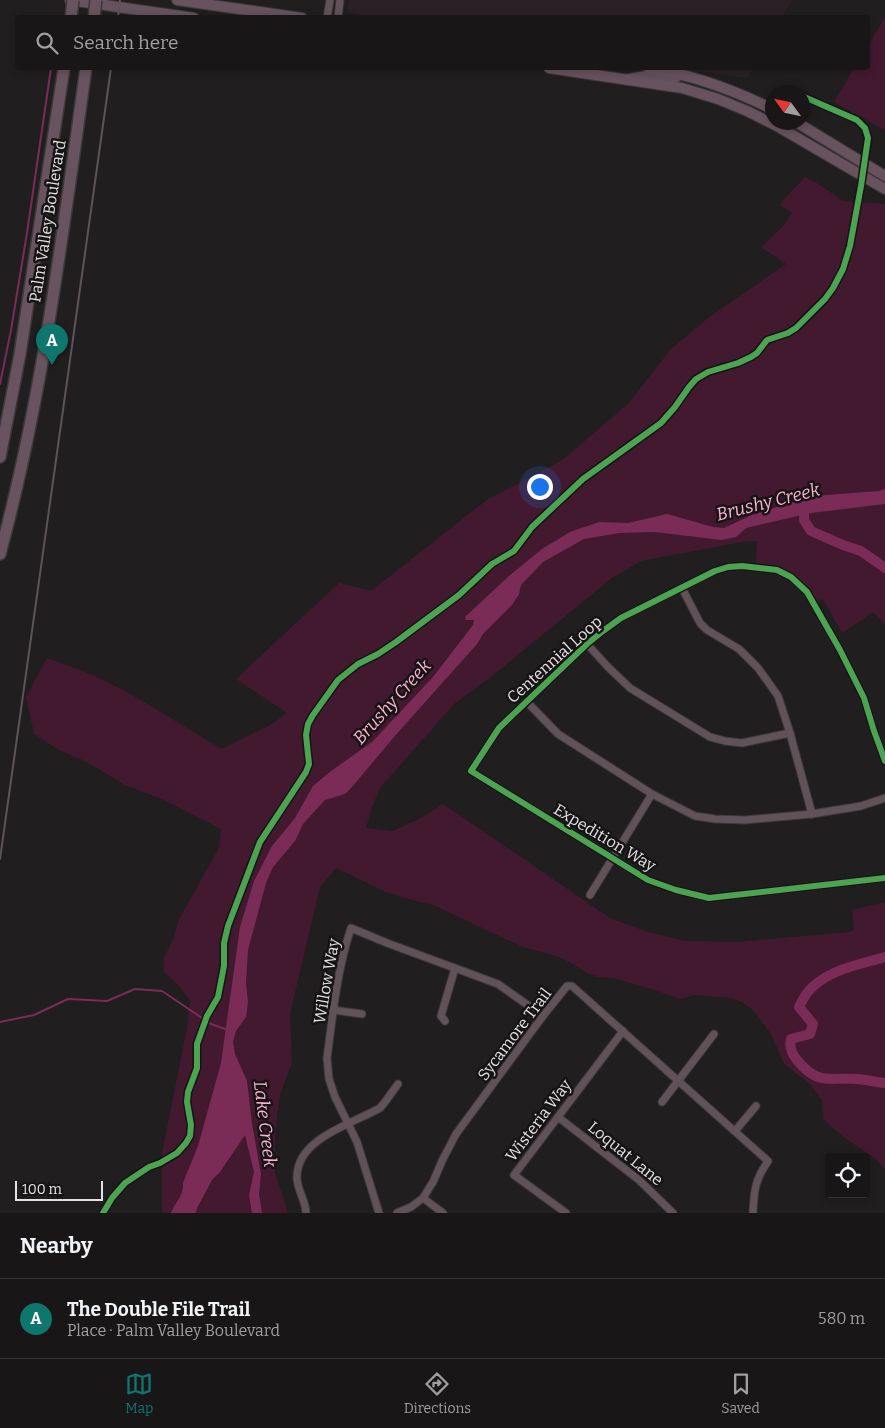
<!DOCTYPE html>
<meta charset="utf-8">
<style>
:root{--surface:#181617;--page:#211f20;--text:#f1f3f6;--muted:#9f9fa1;--line:#363536;--accent:#0f766e}
body{margin:0;font-family:Bitter,serif;background:var(--page);color:var(--text)}
.controls{position:absolute;right:15px;bottom:15px;display:grid;overflow:hidden;border-radius:5px;box-shadow:0 2px 8px #0003}
.controls button{width:45px;height:45px;display:grid;place-items:center;padding:0;border:0;border-bottom:1px solid var(--line);background:var(--surface);color:var(--text);font:25px sans-serif}
.compass{position:absolute;left:765px;top:85px;width:45px;height:45px;border-radius:50%;background:var(--surface);box-shadow:0 2px 8px #0003;rotate:303deg}
.scale{position:absolute;left:15px;bottom:12px;width:88px;box-sizing:border-box;padding-left:5px;border:2px solid #e5e2e3;border-top:0;font-size:14px;line-height:18px;white-space:nowrap;color:#e5e2e3;-webkit-text-stroke:4px #171415;paint-order:stroke}
.you{position:absolute;left:539px;top:486px;width:18px;height:18px;margin:-12px;border:4px solid #fff;border-radius:50%;background:#1a73e8;box-shadow:0 0 0 8px #1a73e833}
.badge{display:grid;place-items:center;width:32px;height:32px;border-radius:50%;background:var(--accent);color:#fff;font-size:16px;font-weight:700}
.pin{position:absolute;translate:-50% -41px;filter:drop-shadow(0 1px 2px #0008)}
.pin::after{content:'';position:absolute;top:26px;width:18px;height:15px;background:inherit;clip-path:polygon(0 0,100% 0,50% 100%)}
.list{margin:0;padding:0;list-style:none}
h2{display:flex;justify-content:space-between;align-items:center;height:65px;margin:0;padding:0 20px;font-size:21px}
h2 small{font-size:16px;font-weight:400;color:var(--muted)}
.list li{display:grid;grid-template-columns:32px 1fr auto;gap:15px;align-items:center;box-sizing:border-box;height:80px;padding:0 20px;border-top:1px solid var(--line)}
.list b{display:block;font-size:19px;white-space:nowrap}
.list p{margin:0;font-size:16px;white-space:nowrap;color:var(--muted)}
.list em{font-size:16px;font-style:normal;color:var(--muted)}
.icon{flex:none;width:28px;height:28px;fill:none;stroke:currentColor;stroke-width:2;stroke-linecap:round;stroke-linejoin:round}
.map{position:relative;flex:none;width:885px;height:1213px;overflow:hidden}
.search{position:absolute;background:var(--surface);box-shadow:0 2px 8px #0003;left:15px;right:15px;top:15px;height:55px;display:flex;align-items:center;gap:12px;box-sizing:border-box;padding:0 18px;border-radius:5px;color:var(--muted);font-size:19px}
.sheet{height:145px;background:var(--surface)}
nav{display:flex;justify-content:space-around;align-items:center;box-sizing:border-box;height:70px;border-top:1px solid var(--line);background:var(--surface);font-size:14px;color:var(--muted)}
nav a{display:grid;justify-items:center;gap:2px}
nav .on{color:var(--accent)}
.map>svg:first-child{display:block}
.built{fill:#2a2126}
.green{fill:#431930}
.water{fill:#7a2c57}
.lines{fill:none;stroke-linecap:round;stroke-linejoin:round}
.stream{stroke:#7a2c57;stroke-width:2}
.river{stroke:#7a2c57;stroke-width:10}
.minor-casing{stroke:#3c393a;stroke-width:9}
.tertiary-casing{stroke:#3c393a;stroke-width:11}
.secondary-casing{stroke:#3c393a;stroke-width:12}
.trunk-casing{stroke:#3c393a;stroke-width:14}
.minor{stroke:#615159;stroke-width:7}
.tertiary{stroke:#615159;stroke-width:9}
.secondary{stroke:#67525d;stroke-width:10}
.trunk{stroke:#68535e;stroke-width:11}
.rail{stroke:#5c5458;stroke-width:2}
.trunk-bridge-casing{stroke:#3c393a;stroke-width:14;stroke-linecap:butt}
.trunk-bridge{stroke:#68535e;stroke-width:11}
.cycleway-casing{stroke:#171415;stroke-width:9}
.cycleway{stroke:#4ca352;stroke-width:6}
.labels{text-anchor:middle;stroke-width:5;stroke-linejoin:round;paint-order:stroke}
.street-label{font-size:16px;fill:#e5e2e3;stroke:#171415}
.water-label{font-size:18px;font-style:italic;fill:#fab1d3;stroke:#171415}
</style>
<div class="map">
<svg width="885" height="1213" viewBox="0 0 885 1213">
<rect width="100%" height="100%" fill="#201e1f"/>
<g class="built">
<path d="M349 0H792L782 18H377L347 12Z"/>
<path d="M678 68H753L747 78Z"/>
</g>
<g class="green">
<path d="M885 17V130L834 102 854 68H868V46Z"/>
<path d="M805 177 817 183 843 201 885 204V624L873 612 842 633 823 599 816 602C797 572 792 568 756 564L757 541 742 542 641 561 613 577 492 676 454 704 380 788 371 810 366 828 393 831 423 817 443 804 610 918 648 932 686 941 737 942 849 932 854 930 852 910 885 902V1169L878 1161 845 1138 823 1119 822 1100 810 1084 784 1064 771 1034 754 1011 745 1004 732 998 695 995 680 999 652 989 613 978 598 977 588 973 571 963 556 956 523 947 433 905 405 898 386 892 336 868 320 887 290 1014 292 1063 280 1094 277 1117 275 1143V1172L288 1213H162V1153L187 1028 190 1001 180 987 164 972V957L173 940 179 919 219 848 221 829 162 799 125 785 87 762 59 750 34 734 26 697 47 658C61 663 76 668 90 674 137 694 178 724 222 749L272 724 287 713 236 679 339 583 371 591 488 499 561 461 628 404 671 349 708 318 786 264 761 247 785 224 792 212 779 205Z"/>
</g>
<path class="water" d="M885 489V504L811 513 746 528 736 537 721 540 655 532 619 533 584 539 543 562 521 585 519 594 512 605 483 634 477 644 394 737 352 787 345 794 325 800 303 824 295 841 273 867 266 883 248 950 246 983 248 1002 246 1017 236 1031 233 1042 235 1054 247 1081 252 1124 261 1174 259 1194 262 1213H252L249 1195 254 1172 245 1135 220 1172 212 1180 197 1208 196 1213H171C175 1202 184 1196 183 1183L198 1146 221 1063 240 927 254 881 272 846 295 818 313 786 331 771 372 742 433 677 473 625 474 620H466L465 617 509 576 542 549 570 532 599 522 628 523 667 514 713 527 724 528 754 514 814 496 879 491Z"/>
<g class="lines">
<g class="stream">
<path d="M0 384 11 330 27 233 51 68"/>
<path d="M0 1022 34 1015 68 999 107 1001 135 989 162 991 211 1024 228 1030"/>
</g>
<g class="river">
<path d="M804 506V520L811 531 843 545 861 551 885 568"/>
<path d="M885 957C858 965 825 970 807 993 804 997 801 1003 799 1007L813 1024 810 1034 791 1039C789 1047 792 1054 797 1060 818 1086 829 1077 858 1079 867 1080 876 1082 885 1083"/>
</g>
<defs>
<g id="minor">
<path d="M327 18 330 0"/>
<path d="M338 18 340 0"/>
<path d="M682 588 700 623 707 630 739 649 758 668 778 696 790 733 812 814"/>
<path d="M587 644 608 667 630 688 710 737 725 741 742 743 790 733"/>
<path d="M527 702 558 734 652 794 695 816 715 819 745 820 812 814 861 806 885 798"/>
<path d="M885 761 874 731 864 698 840 650 807 592 791 577 777 570 742 566 728 567 715 571 621 618 603 631 587 644 499 728 471 771 648 880 676 890 709 898 885 878"/>
<path d="M590 895 652 794"/>
<path d="M333 1010 362 1014"/>
<path d="M445 1021 441 1016 455 968"/>
<path d="M662 1102 714 1034"/>
<path d="M558 1117 639 1180 673 1213"/>
<path d="M735 1131 756 1106"/>
<path d="M423 1198 443 1213"/>
<path d="M306 1213C306 1200 296 1189 297 1176 298 1138 352 1124 380 1108L385 1102 398 1084"/>
<path d="M379 1213 357 1142 335 1097 329 1079 327 1058C333 1013 337 970 351 928L387 943 498 984 543 1016"/>
<path d="M397 1213 411 1207 423 1198 433 1182 442 1161 456 1134 543 1016 567 986H572L768 1161C755 1180 754 1190 753 1213"/>
<path d="M566 1213 514 1175 623 1031"/>
</g>
<path id="tertiary" d="M627 79 649 75 676 78 679 73"/>
<g id="secondary">
<path d="M70 0 194 18"/>
<path d="M177 0 302 18"/>
<path d="M549 68 682 88 718 99 747 111 777 126 885 189"/>
<path d="M649 68C693 75 732 89 772 109"/>
<path d="M796 122 885 176"/>
</g>
<g id="trunk">
<path d="M0 457 20 354 64 68"/>
<path d="M0 554C43 395 63 230 86 68"/>
</g>
</defs>
<use href="#minor" class="minor-casing"/>
<use href="#tertiary" class="tertiary-casing"/>
<use href="#secondary" class="secondary-casing"/>
<use href="#trunk" class="trunk-casing"/>
<use href="#minor" class="minor"/>
<use href="#tertiary" class="tertiary"/>
<use href="#secondary" class="secondary"/>
<use href="#trunk" class="trunk"/>
<g class="rail">
<path d="M118 18 120 0"/>
<path d="M0 859 111 68"/>
</g>
<defs>
<g id="trunk-bridge">
<path d="M71 18 73 0"/>
<path d="M94 18 96 0"/>
</g>
</defs>
<use href="#trunk-bridge" class="trunk-bridge-casing"/>
<use href="#trunk-bridge" class="trunk-bridge"/>
<defs>
<g id="cycleway">
<path d="M885 761 874 731 864 698 840 650 807 592 791 577 777 570 742 566 728 567 715 571 621 618 603 631 587 644 499 728 471 771 648 880 676 890 709 898 885 878"/>
<path d="M103 1213 112 1198 125 1183 149 1167 160 1163 177 1153 186 1143 190 1136 191 1125 187 1102 188 1092 197 1068V1044L207 1016 218 997 224 966V943L228 926 260 842 306 772 309 764 306 735 308 724 313 715 338 680 358 664 378 654 396 642 459 595 492 564 514 551 532 527 583 479 661 423 675 407 689 387 696 379 708 372 738 363 751 357 757 353 767 340 788 333 796 328 825 299 833 288 843 269 850 246 861 186 868 138 865 128 857 120 802 96"/>
</g>
</defs>
<use href="#cycleway" class="cycleway-casing"/>
<use href="#cycleway" class="cycleway"/>
</g>
<g class="labels">
<g class="street-label">
<text transform="translate(47 221) rotate(-81)" y="6">Palm Valley Boulevard</text>
<text transform="translate(554 659) rotate(-42)" y="6">Centennial Loop</text>
<text transform="translate(605 837) rotate(31)" y="6">Expedition Way</text>
<text transform="translate(326 981) rotate(-80)" y="6">Willow Way</text>
<text transform="translate(514 1034) rotate(-53)" y="6">Sycamore Trail</text>
<text transform="translate(538 1120) rotate(-53)" y="6">Wisteria Way</text>
<text transform="translate(626 1153) rotate(39)" y="6">Loquat Lane</text>
</g>
<g class="water-label">
<text transform="translate(768 502) rotate(-14)" y="6">Brushy Creek</text>
<text transform="translate(392 702) rotate(-48)" y="6">Brushy Creek</text>
<text transform="translate(265 1124) rotate(83)" y="6">Lake Creek</text>
</g>
</g>
</svg>
<div class="controls">
<button><svg class="icon" aria-label="locate" viewBox="0 0 24 24"><circle cx="12" cy="12" r="6"/><path d="M12 2v4M12 18v4M2 12h4M18 12h4"/></svg></button>
</div>
<svg class="compass" viewBox="-18 -18 36 36"><path d="M0-13l5 13h-10z" fill="#e53935"/><path d="M0 13l5-13h-10z" fill="#9f9fa1"/></svg>
<div class="scale">100 m</div>
<div class="you"></div>
<div class="pin badge" style="left:52px;top:365px">A</div>
<div class="search"><svg class="icon" aria-label="search" viewBox="0 0 24 24"><circle cx="10" cy="10" r="6"/><path d="M15 15l6 6"/></svg>Search here</div>
</div>
<section class="sheet">
<h2>Nearby<small></small></h2>
<ul class="list">
<li><span class="badge">A</span><div><b>The Double File Trail</b><p>Place · Palm Valley Boulevard</p></div><em>580 m</em></li>
</ul>
</section>
<nav>
<a class="on"><svg class="icon" aria-label="map" viewBox="0 0 24 24"><path d="M3 6l6-2 6 2 6-2v14l-6 2-6-2-6 2zM9 4v14M15 6v14"/></svg>Map</a>
<a><svg class="icon" aria-label="directions" viewBox="0 0 24 24"><path d="M12 3l9 9-9 9-9-9zM9 14v-3h6M13 9l2 2-2 2"/></svg>Directions</a>
<a><svg class="icon" aria-label="saved" viewBox="0 0 24 24"><path d="M7 4h10v16l-5-4-5 4z"/></svg>Saved</a>
</nav>
